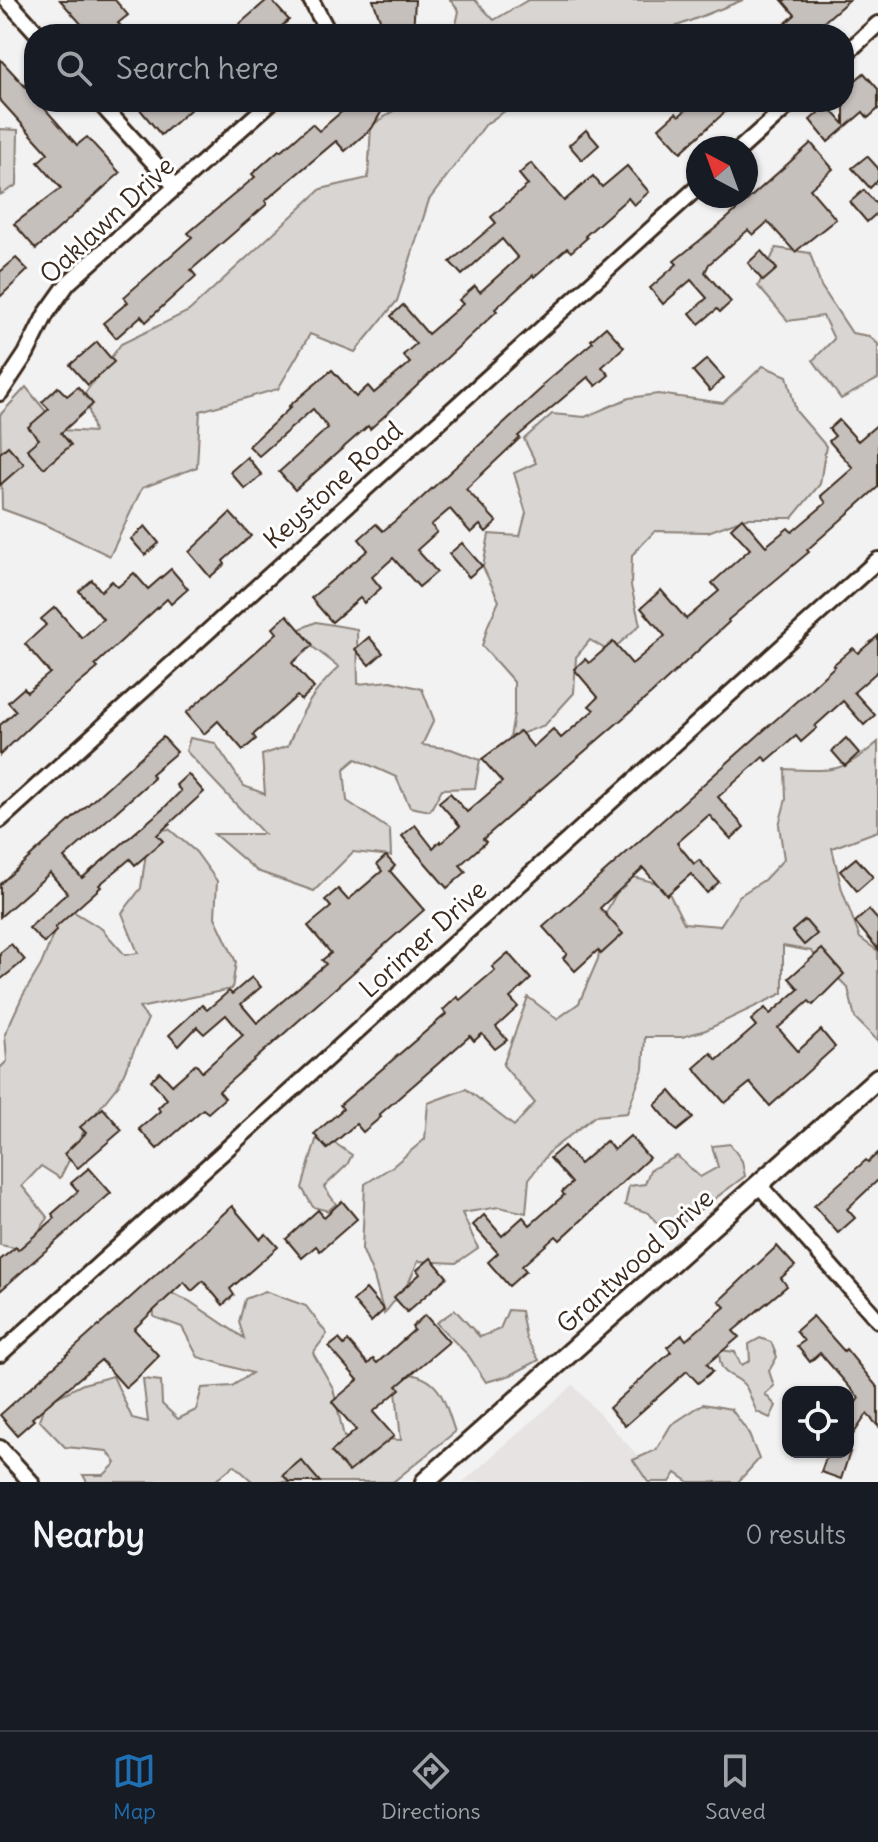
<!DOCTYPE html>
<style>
:root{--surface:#171b24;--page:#242831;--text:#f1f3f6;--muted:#9ea1a6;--line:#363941;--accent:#1f6fb2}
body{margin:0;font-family:Delius,sans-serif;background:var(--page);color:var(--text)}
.controls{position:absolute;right:24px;bottom:24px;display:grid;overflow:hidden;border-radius:16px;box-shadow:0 2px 6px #0004}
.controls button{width:72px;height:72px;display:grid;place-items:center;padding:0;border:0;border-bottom:2px solid var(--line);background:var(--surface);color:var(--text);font:40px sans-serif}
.compass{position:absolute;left:686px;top:136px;width:72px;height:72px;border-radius:50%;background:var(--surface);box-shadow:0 2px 6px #0004;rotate:319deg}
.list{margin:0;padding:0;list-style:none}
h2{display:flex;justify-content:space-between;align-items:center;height:104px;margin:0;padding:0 32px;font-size:34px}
h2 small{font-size:26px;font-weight:400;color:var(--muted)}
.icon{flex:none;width:44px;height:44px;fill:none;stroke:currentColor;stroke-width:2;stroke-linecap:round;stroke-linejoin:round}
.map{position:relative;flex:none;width:878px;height:1482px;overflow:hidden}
.search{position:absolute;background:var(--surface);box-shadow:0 2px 6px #0004;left:24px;right:24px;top:24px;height:88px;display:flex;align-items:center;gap:20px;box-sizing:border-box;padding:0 28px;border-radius:32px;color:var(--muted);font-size:30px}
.sheet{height:248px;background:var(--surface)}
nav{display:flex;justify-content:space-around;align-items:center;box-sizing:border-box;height:112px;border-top:2px solid var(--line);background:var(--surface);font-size:22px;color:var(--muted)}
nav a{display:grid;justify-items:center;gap:4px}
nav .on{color:var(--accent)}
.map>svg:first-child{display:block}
.built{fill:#e6e3e2}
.green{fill:#d8d5d2;stroke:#8a8078;stroke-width:2}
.building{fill:#c6c0bd;stroke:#3b2a1e;stroke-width:2}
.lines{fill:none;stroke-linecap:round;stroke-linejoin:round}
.minor-casing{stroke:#3b2a1e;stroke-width:20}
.tertiary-casing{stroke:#3b2a1e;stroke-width:24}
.minor{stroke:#fff;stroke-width:14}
.tertiary{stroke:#fff;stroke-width:18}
.labels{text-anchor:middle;stroke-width:6;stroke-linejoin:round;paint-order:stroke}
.street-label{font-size:26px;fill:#3b2a1e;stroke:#fff}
</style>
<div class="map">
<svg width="878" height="1482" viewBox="0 0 878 1482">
<rect width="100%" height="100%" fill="#f3f2f2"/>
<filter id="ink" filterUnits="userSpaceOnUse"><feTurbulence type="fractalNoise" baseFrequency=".0125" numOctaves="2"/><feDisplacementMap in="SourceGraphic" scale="16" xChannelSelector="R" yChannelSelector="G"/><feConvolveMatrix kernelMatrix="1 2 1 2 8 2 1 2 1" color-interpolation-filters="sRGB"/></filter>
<g filter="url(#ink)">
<path class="built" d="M573 1385 662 1482H463Z"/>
<g class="green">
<path d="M450 0H475L494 20 528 0H743L657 34H454L459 11Z"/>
<path d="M407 102H518L486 124 429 200 397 301 355 352 310 334 278 389 200 411 197 467 142 488 110 556 43 524 2 509 0 415 26 387 61 430 94 432 85 393 121 344 189 311 321 189 368 178 371 126Z"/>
<path d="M0 129 18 130 17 185 0 195Z"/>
<path d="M776 248 810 253 821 286 852 333 869 336 878 344V379L841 399 813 360 834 339 823 316 788 321 758 286Z"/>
<path d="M763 366 787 376 796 411 826 446 820 484 792 518H746L708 532 655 531 632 555 631 586 640 625 610 652 590 640 576 657 574 693 545 725 510 738 514 714V682L482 646 488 625 499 601 483 567 489 534 520 536 526 513 514 473 536 463 524 439 552 414 585 417 629 398 658 394 723 403Z"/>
<path d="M316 622 357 629 358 684 391 681 422 689 434 720 422 745 451 749 480 760 475 788 442 789 430 811 410 807 396 777 356 759 344 769 347 801 390 830 391 856 353 852 314 891 257 871 214 834H264L186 751 190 738 215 743 244 786 265 794 262 755 288 746C301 712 312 692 339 667L293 632Z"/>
<path d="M878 742V831L832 848 842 890 860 938 878 951V1041L855 1018 848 988 811 951 783 946V993L706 1030 682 1037H645L643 1069 627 1113 595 1116 550 1151 529 1179 526 1213 499 1207 462 1213 478 1248 456 1263 418 1261 409 1282 384 1314 374 1277 362 1249 365 1184 393 1166 425 1139 428 1103 466 1089 514 1126 535 1103 503 1065 528 997 557 1019 579 1003 598 959 603 918 626 875 665 885 684 923 720 926 739 896 764 880 784 859 779 825 786 799 785 769C833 771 841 774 878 742Z"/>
<path d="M169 829 196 852 217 881 215 917 236 962 232 989 139 1008 148 1019 119 1084 88 1123 60 1178 41 1166 22 1186 48 1218 25 1250 0 1245V1068L7 1061 5 1034 22 997 41 965 59 920 74 912 102 929 125 955 138 953 122 913 141 888 149 832Z"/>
<path d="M329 1139 352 1155 347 1165 324 1187 336 1204 328 1211 313 1207 302 1188 316 1140Z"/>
<path d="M730 1144 742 1161 745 1176 666 1235 649 1213 625 1205 629 1186 645 1184 650 1170 677 1156 700 1177 718 1167 712 1146Z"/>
<path d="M166 1291 189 1301 244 1338 239 1322 245 1299 265 1291 306 1306 327 1334 313 1353 333 1388 344 1437 401 1440 394 1372C439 1374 442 1393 455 1432L393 1482H253L234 1465 214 1482H87L83 1475H104L116 1463 107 1451 65 1447 39 1420 45 1403 83 1384 113 1376 132 1418 148 1422 143 1379 161 1381 162 1404 178 1419 196 1410 202 1388 232 1386 252 1373 198 1357 182 1327 154 1317 153 1302Z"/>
<path d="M455 1310 480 1337 500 1329 508 1310 521 1311 526 1338 539 1360 511 1375 486 1382 468 1355 436 1323Z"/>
<path d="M760 1338 771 1342 777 1357 769 1371 774 1386 765 1394 776 1406 770 1418 757 1412C753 1405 750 1394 746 1387 735 1371 719 1381 719 1350L735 1352 741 1365 750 1361 749 1344Z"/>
<path d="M703 1404 731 1409 748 1432 759 1459 738 1482H689L676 1473 670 1482H648L633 1460 656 1450 671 1425Z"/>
</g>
<g class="building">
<path d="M60 0H115L128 15 118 23 128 34H90Z"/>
<path d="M267 0H271L289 20 272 34H228Z"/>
<path d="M373 0H415L413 34H382V25Z"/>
<path d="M782 0H849L810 34H773L795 15Z"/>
<path d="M0 59 34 96V102H39L77 145 87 137 120 173 36 249 14 224 61 188 38 162 48 153 0 100Z"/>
<path d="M864 73 878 89V109L868 118 863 112 828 142 810 120 827 105 844 124V90Z"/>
<path d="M134 102H199L161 135Z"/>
<path d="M353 102H387L372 128 345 151 336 141 265 201 267 204 191 270 196 276 163 306 146 322 141 316 116 338 103 323 128 302 124 297 192 237 188 233 255 177 252 174 279 150 281 151 312 124 319 131Z"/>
<path d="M695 102H716L725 112 681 152 659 128 676 113 679 116Z"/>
<path d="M586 130 599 145 582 160 569 145Z"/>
<path d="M811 143 833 169 810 189 836 219 795 252 768 222 753 235 748 230 709 264 705 272 731 302 720 312 717 309 699 324 690 313 707 298 691 280 663 304 650 288 677 264 674 261 723 222Z"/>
<path d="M867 156 878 168V180L870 188 852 168Z"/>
<path d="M531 163 564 201 593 176 602 187 627 166 649 192 634 205 628 198 585 236 587 238 571 252 567 248 534 277 533 275 495 309 497 311 390 411 370 429 368 426 295 490 279 472 328 428 313 409 259 456 249 446 291 407 289 406 332 370 356 397 368 386 374 393 410 363 403 355 416 344 391 316 403 305 428 334 463 304 459 300 475 286 480 292 518 258 502 239 462 275 450 262 496 223 491 217 528 185 519 174Z"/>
<path d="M864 190 878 206V212L867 222 850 202Z"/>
<path d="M761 251 777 269 763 281 748 263Z"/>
<path d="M16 258 28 270 0 297V272Z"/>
<path d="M606 327 624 347 602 367 609 375 596 386 588 377 518 436 520 438 466 489 497 522 486 532 480 525 471 533 450 509 431 525 437 532 417 550 437 572 419 587 393 558 372 577 381 588 364 603 360 598 332 622 311 598 368 550 359 539 376 524 383 531 414 505 543 387 542 385 593 342 591 340Z"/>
<path d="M97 342 114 362 88 385 70 365Z"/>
<path d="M707 359 724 378 710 391 693 371Z"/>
<path d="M58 387 67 396 78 387 93 404 61 433 71 445 44 468 27 449 39 439 28 427 49 409 42 402Z"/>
<path d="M839 420 858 441 878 424V487L807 550 809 552 728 620 729 622 651 694 483 839 486 842 460 865 466 872 447 888 402 836 415 825 433 848 440 841 441 843 460 826 439 802 450 793 467 812 502 782 482 759 520 731 533 747 553 729 561 738 594 710 589 706 598 697 574 669 585 659 589 663 613 642 632 664 665 636 641 608 661 590 686 619 719 591 712 583 750 549 731 528 742 518 766 546 788 528 792 532 826 503 821 496 853 468 829 441 835 436 829 429Z"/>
<path d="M8 446 24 464 0 485V453Z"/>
<path d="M247 457 262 475 245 489 230 472Z"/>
<path d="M230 513 251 536 223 561 225 564 210 577 189 552Z"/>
<path d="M145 526 159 543 145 555 131 539Z"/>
<path d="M462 543 482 566 469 577 449 554Z"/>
<path d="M171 569 188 589 171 604 167 599 95 665 98 668 45 712 0 755V725L16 711 8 702 24 688 27 692 50 673 25 644 46 625 41 619 55 607 82 638 103 619 79 591 92 580 101 591 112 581 118 587 134 573 148 589Z"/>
<path d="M287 615 313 645 292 663 314 688 301 700 297 696 253 735 256 739 243 750 218 721 204 734 186 713 277 633 273 628Z"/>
<path d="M878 636V671L854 692 875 715 864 725 843 701 815 726 817 728 801 742 796 736 767 761 763 757 718 797 744 827 731 839 709 815 677 843 694 864 699 860 719 882 707 893 691 874 667 895 643 868 600 908 623 934 601 954 598 950 575 971 563 958 567 954 543 927 808 691 835 666 833 665 853 648 858 653Z"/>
<path d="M369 637 383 653 369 665 355 649Z"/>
<path d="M163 737 177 752 151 774 154 778 64 858 82 878 164 808 181 791 176 785 188 774 204 792 157 835 163 841 135 865 130 859 99 885 101 887 55 928 57 930 44 943 29 928 67 893 50 873 0 917V884Z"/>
<path d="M846 738 859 753 845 766 832 751Z"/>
<path d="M386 856 395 866 390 871 424 910 219 1091 225 1098 208 1113 203 1109 157 1149 139 1129 160 1111 158 1108 167 1099 151 1080 160 1072 172 1085 196 1064 202 1072 243 1035 226 1015 204 1034 197 1027 179 1046 169 1035 202 1005 207 1010 229 991 232 994 252 977 261 987 241 1004 257 1023 326 964 322 960 331 953 308 926 331 907 325 900 338 889 348 900 382 871 377 864Z"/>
<path d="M856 858 873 877 857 891 840 871Z"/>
<path d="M869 910 878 920V949L855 922Z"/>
<path d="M805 920 817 934 804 945 792 931Z"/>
<path d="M11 944 25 960 0 980V953Z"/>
<path d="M822 949 844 974 813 1005 809 1001 778 1028 798 1051 821 1030 835 1047 770 1106 750 1083 725 1103 694 1068 711 1053 717 1060 756 1026 751 1020 765 1008 770 1014 799 989 789 978Z"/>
<path d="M508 953 531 979 510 998 518 1007 496 1027 507 1040 495 1049 482 1034 474 1041 470 1036 379 1115 381 1117 363 1132 356 1124 327 1149 314 1134 343 1109 340 1105 446 1014 443 1010 457 997 460 1000 495 970 492 967Z"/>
<path d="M670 1091 693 1118 677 1131 655 1105Z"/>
<path d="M103 1108 122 1130 78 1168 64 1154 86 1133 80 1127Z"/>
<path d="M630 1136 649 1158 560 1240 556 1236 522 1266 526 1271 509 1286 488 1262 498 1253 473 1225 484 1215 502 1236 523 1217 530 1225 564 1195 562 1192 572 1183 550 1158 564 1146 580 1164 606 1141 614 1150Z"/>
<path d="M878 1153V1180L847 1209 855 1218 838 1233 814 1206 866 1160 868 1162Z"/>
<path d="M89 1168 111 1193 0 1291V1260L16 1247 18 1250 55 1218 52 1214 78 1191 71 1183Z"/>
<path d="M342 1201 357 1219 320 1251 316 1246 302 1258 286 1239 318 1210 324 1217Z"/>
<path d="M232 1206 260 1239 266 1234 278 1247 230 1289 234 1295 223 1305 203 1281 192 1291 184 1282 134 1329 159 1356 137 1378 126 1388 101 1360 32 1418 34 1420 17 1435 0 1415Z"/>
<path d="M777 1246 795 1266 781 1278 787 1286 733 1331 739 1337 707 1364 713 1371 698 1383 687 1371 625 1426 609 1408 671 1352 667 1347 682 1335 686 1340 725 1307 719 1301Z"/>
<path d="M431 1258 447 1277 407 1312 394 1297 420 1274 417 1270Z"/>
<path d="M366 1289 384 1310 371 1322 353 1301Z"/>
<path d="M425 1315 449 1342 397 1386 400 1389 373 1412 394 1436 349 1472 331 1452 356 1430 332 1402 358 1380 329 1347 339 1339 344 1345 348 1341 368 1364 373 1359 377 1363 414 1330 412 1327Z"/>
<path d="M813 1316 844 1351 846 1349 878 1388V1426L867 1414 848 1442V1413L859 1398 820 1353 810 1362 797 1346 804 1341 796 1331Z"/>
<path d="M828 1452H850L841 1479 821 1472Z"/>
<path d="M301 1460 320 1482H289L283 1475Z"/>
</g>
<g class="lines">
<defs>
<g id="minor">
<path d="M7 0 38 34"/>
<path d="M311 0 327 30 325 34"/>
<path d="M844 55 878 24"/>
<path d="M99 102 176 187"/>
<path d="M741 148 792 102"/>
<path d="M0 393 26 354 46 314 68 283 271 102"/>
<path d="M0 820 698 187"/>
<path d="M759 1185 878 1320"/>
<path d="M0 1354 878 560"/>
<path d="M0 1448 31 1482"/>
</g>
<path id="tertiary" d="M425 1482 878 1078"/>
</defs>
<use href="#minor" class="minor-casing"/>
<use href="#tertiary" class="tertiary-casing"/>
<use href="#minor" class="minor"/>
<use href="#tertiary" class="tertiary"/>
</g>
</g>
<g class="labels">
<g class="street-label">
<text transform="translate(107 220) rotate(-43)" y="9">Oaklawn Drive</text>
<text transform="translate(333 485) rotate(-42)" y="9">Keystone Road</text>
<text transform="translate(423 939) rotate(-42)" y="9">Lorimer Drive</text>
<text transform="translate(635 1261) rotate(-42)" y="9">Grantwood Drive</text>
</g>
</g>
</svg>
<div class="controls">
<button><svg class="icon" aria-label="locate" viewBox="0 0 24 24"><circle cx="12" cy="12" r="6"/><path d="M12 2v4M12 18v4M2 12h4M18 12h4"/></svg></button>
</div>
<svg class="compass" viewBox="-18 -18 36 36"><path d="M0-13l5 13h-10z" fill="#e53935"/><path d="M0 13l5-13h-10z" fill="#9ea1a6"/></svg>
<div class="search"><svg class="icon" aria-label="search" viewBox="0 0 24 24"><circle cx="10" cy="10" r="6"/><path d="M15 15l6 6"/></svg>Search here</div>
</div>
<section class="sheet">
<h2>Nearby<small>0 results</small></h2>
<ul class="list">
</ul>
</section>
<nav>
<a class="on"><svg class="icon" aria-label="map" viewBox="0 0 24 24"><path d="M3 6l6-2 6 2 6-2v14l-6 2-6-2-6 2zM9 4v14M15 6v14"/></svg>Map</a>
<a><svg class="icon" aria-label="directions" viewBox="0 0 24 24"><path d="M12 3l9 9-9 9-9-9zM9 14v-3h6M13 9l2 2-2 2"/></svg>Directions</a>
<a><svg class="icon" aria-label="saved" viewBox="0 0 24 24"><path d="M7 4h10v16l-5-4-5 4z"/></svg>Saved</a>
</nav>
